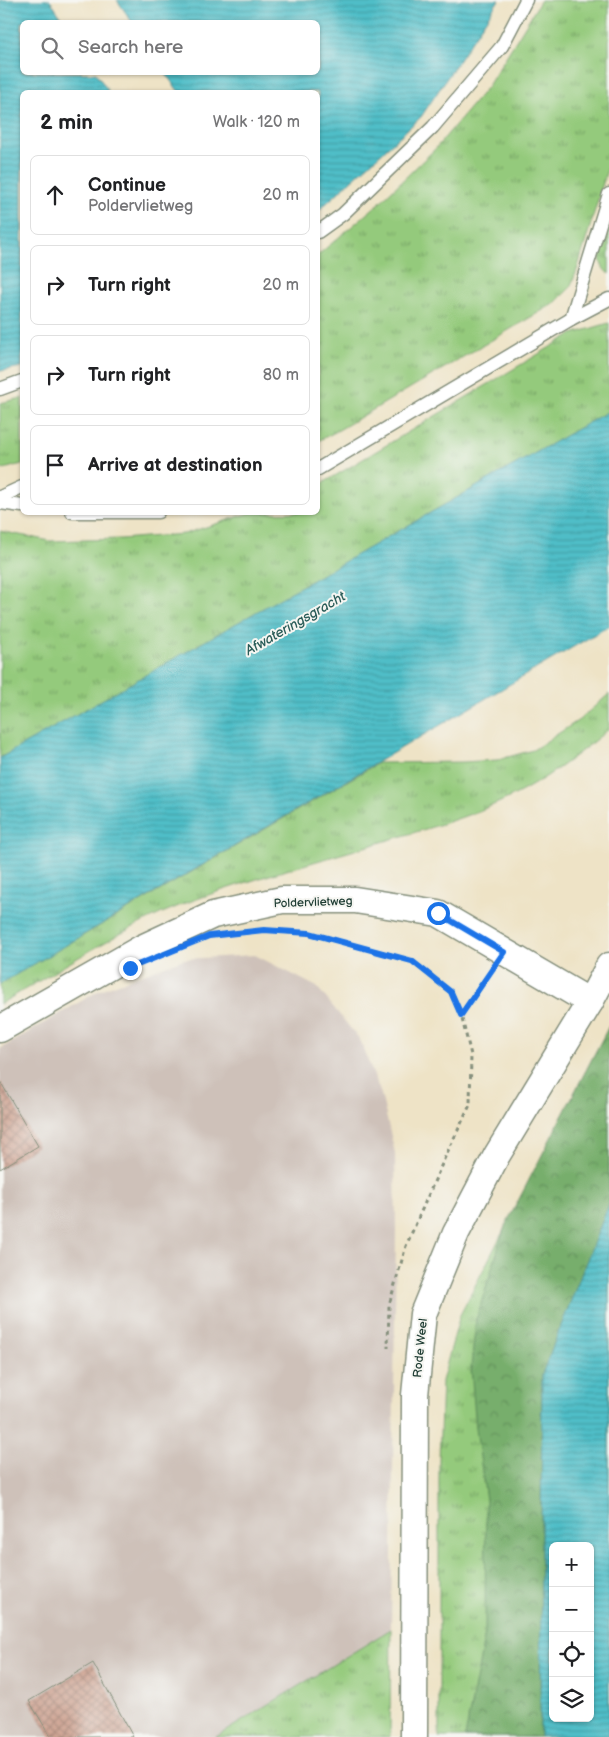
<!DOCTYPE html>
<meta charset="utf-8">
<style>
:root{--surface:#fff;--page:#f6f6f6;--text:#202124;--muted:#757577;--line:#e0e0e0}
body{margin:0;font-family:"Balsamiq Sans",sans-serif;background:var(--page);color:var(--text)}
.controls{position:absolute;right:15px;bottom:15px;display:grid;overflow:hidden;border-radius:8px;box-shadow:0 1px 4px #0004}
.controls button{width:45px;height:45px;display:grid;place-items:center;padding:0;border:0;border-bottom:1px solid var(--line);background:var(--surface);color:var(--text);font:25px sans-serif}
.stop{position:absolute;width:15px;height:15px;margin:-11px;border:4px solid #1a73e8;border-radius:50%;background:#fff}
.stop.end{background:#1a73e8;border-color:#fff;box-shadow:0 1px 5px #0008}
.list{margin:0;padding:0;list-style:none}
h2{display:flex;justify-content:space-between;align-items:center;height:65px;margin:0;padding:0 20px;font-size:21px}
h2 small{font-size:16px;font-weight:400;color:var(--muted)}
.list li{display:grid;grid-template-columns:32px 1fr auto;gap:15px;align-items:center;box-sizing:border-box;height:80px;margin:0 10px 10px;padding:0 10px;border:1px solid var(--line);border-radius:8px}
.list b{display:block;font-size:19px;white-space:nowrap}
.list p{margin:0;font-size:16px;white-space:nowrap;color:var(--muted)}
.list em{font-size:16px;font-style:normal;color:var(--muted)}
.icon{flex:none;width:28px;height:28px;fill:none;stroke:currentColor;stroke-width:2;stroke-linecap:round;stroke-linejoin:round}
.map{position:relative;flex:none;width:609px;height:1737px;overflow:hidden}
.search{position:absolute;background:var(--surface);box-shadow:0 1px 4px #0004;left:20px;top:20px;width:300px;height:55px;display:flex;align-items:center;gap:12px;box-sizing:border-box;padding:0 18px;border-radius:8px;color:var(--muted);font-size:19px}
.panel{position:absolute;background:var(--surface);box-shadow:0 1px 4px #0004;left:20px;top:90px;width:300px;height:425px;border-radius:8px}
.map>svg:first-child{display:block}
.industrial{fill:#cec1b9}
.grass{fill:url(#grass-tufts);stroke:#5a8458;fill-rule:evenodd}
.forest{fill:url(#forest-crowns);stroke:#4b7650}
.water{fill:url(#water-rules);stroke:#387e7e;fill-rule:evenodd}
.building{fill:url(#building-cross-hatch)}
.lines{fill:none;stroke-linecap:round;stroke-linejoin:round}
.lane-casing{stroke:#86907d;stroke-width:15}
.street-casing{stroke:#86907d;stroke-width:29}
.path{stroke:#86907d;stroke-width:3;stroke-dasharray:4 4;stroke-linecap:butt}
.lane{stroke:#fff;stroke-width:12}
.street{stroke:#fff;stroke-width:26}
.route{stroke:#1a73e8;stroke-width:6}
.labels{text-anchor:middle;stroke-width:4;stroke-linejoin:round;paint-order:stroke}
.street-label{font-size:12px;fill:#1f3d34;stroke:#f6f6f2}
.water-label{font-size:14px;font-style:italic;fill:#2b5d59;stroke:#f6f6f2}
</style>
<div class="map">
<svg width="609" height="1737" viewBox="0 0 609 1737">
<defs>
<pattern id="grass-tufts" width="24" height="20" patternUnits="userSpaceOnUse" patternTransform="scale(1.25)"><rect width="24" height="20" fill="#94ca7c"/><path d="M3 7l-1-3M5 7V3M7 7l1-3M15 17l-1-3M17 17v-4M19 17l1-3" fill="none" stroke="#78a566"/></pattern>
<pattern id="forest-crowns" width="20" height="18" patternUnits="userSpaceOnUse" patternTransform="scale(1.25)"><rect width="20" height="18" fill="#77ae6c"/><path d="M2 6a3 3 0 1 1 6 0M12 15a3 3 0 1 1 6 0" fill="none" stroke="#618f5a"/></pattern>
<pattern id="water-rules" width="6" height="5" patternUnits="userSpaceOnUse" patternTransform="scale(1.25)"><rect width="6" height="5" fill="#50bec8"/><path d="M0 2.5h6" fill="none" stroke="#429ca3"/></pattern>
<pattern id="building-cross-hatch" width="8" height="8" patternUnits="userSpaceOnUse" patternTransform="scale(1.25)"><rect width="8" height="8" fill="#ca9c8a"/><path d="M0 0l8 8M0 8l8-8" fill="none" stroke="#a38072"/></pattern>
</defs>
<rect width="100%" height="100%" fill="#f6f6f2"/>
<filter id="ink" filterUnits="userSpaceOnUse"><feTurbulence type="fractalNoise" baseFrequency=".02" numOctaves="2"/><feDisplacementMap in="SourceGraphic" scale="10" xChannelSelector="R" yChannelSelector="G"/><feConvolveMatrix kernelMatrix="1 2 1 2 8 2 1 2 1" color-interpolation-filters="sRGB"/></filter>
<filter id="wash" filterUnits="userSpaceOnUse"><feTurbulence type="fractalNoise" baseFrequency=".0096" numOctaves="4" result="noise"/><feDisplacementMap in="SourceGraphic" scale="20" xChannelSelector="R" yChannelSelector="G"/><feGaussianBlur stdDeviation="1.12" result="paint"/><feColorMatrix in="noise" values="0 0 0 0 0 0 0 0 0 0 0 0 0 0 0 0 0 1.4 0 .05"/><feComposite in="paint" operator="in"/></filter>
<g filter="url(#wash)">
<rect width="100%" height="100%" fill="#eee3c6"/>
<path class="industrial" d="M255 955 317 987 360 1040 381 1094 395 1153 396 1231 391 1629 216 1737H0V1049L100 990 184 959Z"/>
<g class="grass">
<path d="M541 0H609V163L577 270 570 288 555 303 337 431 318 441V255L377 205 436 148 488 86Z"/>
<path d="M609 221V274C592 262 603 237 609 221Z"/>
<path d="M609 323V411L0 758V531L50 541 120 539 184 534 250 513 318 512V486L572 334Z"/>
<path d="M22 398V464L0 470V403Z"/>
<path d="M609 694V729C583 750 556 772 526 789 485 812 437 826 392 839 323 860 253 878 186 903 120 929 61 969 0 1004V984L378 763 463 762 497 760 533 750 579 720Z"/>
<path d="M609 1026V1737H439V1460L442 1381 460 1315ZM553 1546H590V1718H553Z"/>
<path d="M391 1629 390 1737H216Z"/>
</g>
<path class="forest" d="M609 1026V1204L542 1374 540 1737H465L485 1633 486 1500 476 1428 471 1368 476 1320 505 1226Z"/>
<g class="water">
<path d="M0 0H50L64 22H22V72L96 73 109 92H22V367L0 371Z"/>
<path d="M117 0H499L421 117 318 211V92H179L165 73 318 72V22H132Z"/>
<path d="M609 411V626L0 984V758Z"/>
<path d="M609 1204V1737H540L542 1374ZM553 1546H590V1718H553Z"/>
</g>
<g id="blocks">
<g class="building">
<path d="M0 1081 38 1146 0 1169Z"/>
<path d="M93 1663 133 1737H51L29 1701Z"/>
</g>
</g>
</g>
<g filter="url(#ink)">
<use href="#blocks" fill-opacity="0" stroke="#86907d" stroke-width="1"/>
<g class="lines">
<defs>
<g id="lane">
<path d="M318 232 343 214 433 127 502 46 526 0"/>
<path d="M571 319 609 194"/>
<path d="M0 389 22 381"/>
<path d="M318 469 571 319 609 299"/>
<path d="M0 497 22 487"/>
<path d="M0 503 22 506"/>
<path d="M72 512H158"/>
</g>
<g id="street">
<path d="M0 1029 142 948 213 915 282 900H355L438 913 590 1002 609 966"/>
<path d="M414 1737 415 1395 423 1314 456 1233 497 1155 590 1002"/>
</g>
</defs>
<use href="#lane" class="lane-casing"/>
<use href="#street" class="street-casing"/>
<g class="path">
<path d="M287 932 309 933 412 961 451 992 461 1015 471 1055 470 1105 445 1157 406 1246 389 1305 388 1348"/>
<path d="M461 1015 488 975"/>
</g>
<use href="#lane" class="lane"/>
<use href="#street" class="street"/>
</g>
</g>
<g class="lines" filter="url(#ink)">
<path class="route" d="M130 968 209 936 264 930 309 933 412 961 451 992 461 1015 504 952 438 913"/>
</g>
<g class="labels">
<g class="street-label">
<text transform="translate(313 902) rotate(-2)" y="4">Poldervlietweg</text>
<text transform="translate(420 1348) rotate(-84)" y="4">Rode Weel</text>
</g>
<g class="water-label">
<text transform="translate(295 623) rotate(-30)" y="5">Afwateringsgracht</text>
</g>
</g>
</svg>
<div class="controls">
<button>+</button>
<button>−</button>
<button><svg class="icon" aria-label="locate" viewBox="0 0 24 24"><circle cx="12" cy="12" r="6"/><path d="M12 2v4M12 18v4M2 12h4M18 12h4"/></svg></button>
<button><svg class="icon" aria-label="layers" viewBox="0 0 24 24"><path d="M12 4l9 5-9 5-9-5zM3 14l9 5 9-5"/></svg></button>
</div>
<div class="stop" style="left:438px;top:913px"></div>
<div class="stop end" style="left:130px;top:968px"></div>
<div class="search"><svg class="icon" aria-label="search" viewBox="0 0 24 24"><circle cx="10" cy="10" r="6"/><path d="M15 15l6 6"/></svg>Search here</div>
<section class="panel">
<h2>2 min<small>Walk · 120 m</small></h2>
<ul class="list">
<li><svg class="icon" aria-label="ahead" viewBox="0 0 24 24"><path d="M12 20V5M6 11l6-6 6 6"/></svg><div><b>Continue</b><p>Poldervlietweg</p></div><em>20 m</em></li>
<li><svg class="icon" aria-label="right" viewBox="0 0 24 24"><path d="M7 20v-9h11M14 6l5 5-5 5"/></svg><div><b>Turn right</b></div><em>20 m</em></li>
<li><svg class="icon" aria-label="right" viewBox="0 0 24 24"><path d="M7 20v-9h11M14 6l5 5-5 5"/></svg><div><b>Turn right</b></div><em>80 m</em></li>
<li><svg class="icon" aria-label="arrive" viewBox="0 0 24 24"><path d="M6 21V4h12l-3 4 3 4H6"/></svg><div><b>Arrive at destination</b></div></li>
</ul>
</section>
</div>
